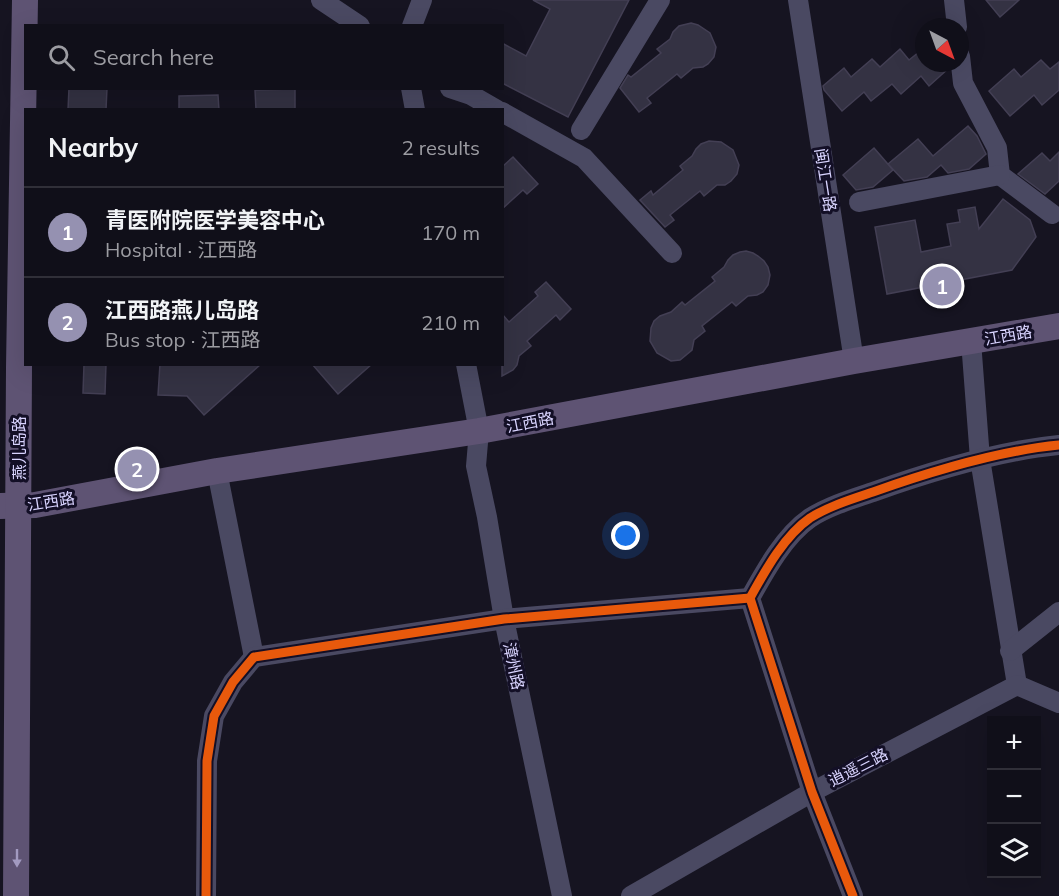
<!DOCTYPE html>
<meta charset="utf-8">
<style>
:root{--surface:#100f19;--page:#191822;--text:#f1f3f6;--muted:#9c9ca2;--line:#302f38;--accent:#9591b1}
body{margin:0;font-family:Mulish,"Noto Sans SC",sans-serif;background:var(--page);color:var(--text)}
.controls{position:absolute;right:18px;bottom:18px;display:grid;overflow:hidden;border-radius:0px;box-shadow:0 6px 24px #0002}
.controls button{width:54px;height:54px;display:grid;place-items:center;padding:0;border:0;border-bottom:2px solid var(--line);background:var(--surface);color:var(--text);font:30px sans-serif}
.compass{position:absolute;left:915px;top:18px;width:54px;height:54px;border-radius:50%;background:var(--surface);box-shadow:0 6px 24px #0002;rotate:139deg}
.you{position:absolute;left:626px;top:536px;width:21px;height:21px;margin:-15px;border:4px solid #fff;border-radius:50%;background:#1a73e8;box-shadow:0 0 0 9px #1a73e833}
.badge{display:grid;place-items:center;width:39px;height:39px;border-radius:50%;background:var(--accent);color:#fff;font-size:20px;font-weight:700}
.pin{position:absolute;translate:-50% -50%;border:3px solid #fff;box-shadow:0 2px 6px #0006}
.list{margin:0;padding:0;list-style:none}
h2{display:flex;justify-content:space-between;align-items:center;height:78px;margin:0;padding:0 24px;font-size:26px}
h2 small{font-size:20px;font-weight:400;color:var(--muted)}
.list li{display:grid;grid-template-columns:39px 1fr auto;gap:18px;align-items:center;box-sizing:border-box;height:90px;padding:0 24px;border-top:2px solid var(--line)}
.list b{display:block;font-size:22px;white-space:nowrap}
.list p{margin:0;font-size:20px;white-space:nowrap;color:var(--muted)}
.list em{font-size:20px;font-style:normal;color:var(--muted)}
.icon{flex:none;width:33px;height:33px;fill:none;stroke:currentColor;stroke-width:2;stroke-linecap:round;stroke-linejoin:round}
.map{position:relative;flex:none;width:1059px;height:896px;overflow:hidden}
.search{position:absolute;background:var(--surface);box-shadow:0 6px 24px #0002;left:24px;top:24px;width:480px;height:66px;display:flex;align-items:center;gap:15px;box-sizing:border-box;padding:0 21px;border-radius:0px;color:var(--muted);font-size:22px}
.panel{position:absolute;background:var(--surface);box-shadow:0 6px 24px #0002;left:24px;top:108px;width:480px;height:258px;border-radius:0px}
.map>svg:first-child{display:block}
.building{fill:#343243;stroke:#433f54;stroke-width:1.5}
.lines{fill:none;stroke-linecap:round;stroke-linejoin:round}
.minor{stroke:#4a4962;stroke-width:20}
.major{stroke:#5e5373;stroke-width:26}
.cycleway-casing{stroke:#130f26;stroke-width:13}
.cycleway{stroke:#e8590c;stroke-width:9}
.oneway{fill:#a29ac0}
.labels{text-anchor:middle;stroke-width:6;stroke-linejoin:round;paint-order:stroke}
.street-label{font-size:16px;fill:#d9d4ff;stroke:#130f26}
</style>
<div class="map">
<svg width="1059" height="896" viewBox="0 0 1059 896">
<rect width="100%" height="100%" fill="#161421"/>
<g class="building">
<path d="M533 0H629L568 117 502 83V43L526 56 550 9Z"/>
<path d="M986 0H1019L1000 17Z"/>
<path d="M691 23 698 25 710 33 716 47 714 57 708 64 703 67 693 68 681 78 677 74 647 98 651 103 639 112 620 88 628 75 631 77 661 53 657 49 670 39 673 32 679 26Z"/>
<path d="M924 48V63H949V68L929 86 921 76 901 94 892 84 871 101 864 92 842 111 824 90 823 86 844 68 851 77 872 59 880 67 900 49 909 60Z"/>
<path d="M1041 60 1050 69 1059 62V90L1042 105 1034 95 1010 116 989 91 1014 69 1021 77Z"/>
<path d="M69 88H107L106 110H68Z"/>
<path d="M295 89V110H256L255 90Z"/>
<path d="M218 95 219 110H179V96Z"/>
<path d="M968 126 977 136 986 154 969 169 948 173 941 165 927 177 904 181 888 164 918 139 933 156Z"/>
<path d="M709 141 721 142 733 150 739 165 737 174 731 181 725 185H717L704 196 700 191 670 215 674 220 665 227 640 200 651 191 653 195 683 170 680 166 692 156 696 149 701 144Z"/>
<path d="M874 148 893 170 873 187 856 190 843 175Z"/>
<path d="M1059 152V181L1045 194 1018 174 1042 153 1050 161Z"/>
<path d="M513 157 538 184 527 194 523 190 502 209V167Z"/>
<path d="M1003 199 1030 220 1036 237 1012 270 887 294 875 227 915 220 921 252 951 246 947 224 960 222 958 210 975 207 979 229Z"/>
<path d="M746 251 753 253 758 256 764 261 768 267 770 275 768 285 763 292 757 295 748 296 736 306 732 302 702 326 705 331 694 340 692 350 680 360 671 361 657 353 650 341 651 328 654 321 660 316 671 312 682 302 685 305 715 281 712 277 724 267 728 260 733 255 740 252Z"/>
<path d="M546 282 571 309 560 320 556 315 527 341 531 346 519 356 517 365 513 370 502 376V314L509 322 538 296 535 292Z"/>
<path d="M84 364H106L105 394 83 393Z"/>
<path d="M160 364H261L204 415 187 396 158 395Z"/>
<path d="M312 364H372L338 394Z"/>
</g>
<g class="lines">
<g class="minor">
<path d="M321 0 360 26"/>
<path d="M798 0 854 361"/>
<path d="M954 0 957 27"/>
<path d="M412 26 422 0"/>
<path d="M960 56 963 83 997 148 1000 175 1052 214"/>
<path d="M411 88 415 110"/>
<path d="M450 88 471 95 497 110"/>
<path d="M502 112 584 158 672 253"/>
<path d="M581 130 660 0"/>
<path d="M859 202 1000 175"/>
<path d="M971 341 980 459 1017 685"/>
<path d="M466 364 479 431 476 466 487 517 504 619 562 896"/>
<path d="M217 471 254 657"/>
<path d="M1010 651 1059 612"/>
<path d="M206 896 207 761 214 716 233 682 254 657 504 619 750 598"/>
<path d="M631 896 812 792 1017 685 1059 703"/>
<path d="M853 896 812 792 750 598C765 571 784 536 810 518 829 506 852 499 873 492 932 471 997 451 1059 445"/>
</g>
<g class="major">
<path d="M0 506 35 505 217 471 479 431 854 361 1059 326"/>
<path d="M16 896 19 367 25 0"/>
</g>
<defs>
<g id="cycleway">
<path d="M206 896 207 761 214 716 233 682 254 657 504 619 750 598"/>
<path d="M853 896 812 792 750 598C765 571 784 536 810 518 829 506 852 499 873 492 932 471 997 451 1059 445"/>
</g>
</defs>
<use href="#cycleway" class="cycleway-casing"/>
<use href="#cycleway" class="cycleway"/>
</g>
<defs><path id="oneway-solid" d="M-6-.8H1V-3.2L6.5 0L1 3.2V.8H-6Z" transform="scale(1.5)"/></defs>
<use class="oneway" href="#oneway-solid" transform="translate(17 858) rotate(90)"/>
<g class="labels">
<g class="street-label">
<text transform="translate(826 180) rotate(81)" y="6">闽江一路</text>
<text transform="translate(1008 335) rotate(-10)" y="6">江西路</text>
<text transform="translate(530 422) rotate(-11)" y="6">江西路</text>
<text transform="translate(19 448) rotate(-90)" y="6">燕儿岛路</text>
<text transform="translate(51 501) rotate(-9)" y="6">江西路</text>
<text transform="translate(514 666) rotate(78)" y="6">漳州路</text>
<text transform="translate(858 767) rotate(-27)" y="6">逍遥三路</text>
</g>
</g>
</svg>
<div class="controls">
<button>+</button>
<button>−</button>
<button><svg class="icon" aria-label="layers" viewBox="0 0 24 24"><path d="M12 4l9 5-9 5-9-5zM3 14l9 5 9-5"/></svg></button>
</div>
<svg class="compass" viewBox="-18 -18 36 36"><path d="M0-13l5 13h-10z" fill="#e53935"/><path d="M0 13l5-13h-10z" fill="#9c9ca2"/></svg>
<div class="you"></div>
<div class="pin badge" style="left:942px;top:286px">1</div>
<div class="pin badge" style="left:137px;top:469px">2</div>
<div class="search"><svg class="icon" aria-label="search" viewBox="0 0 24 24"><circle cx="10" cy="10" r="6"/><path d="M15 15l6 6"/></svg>Search here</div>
<section class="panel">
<h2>Nearby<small>2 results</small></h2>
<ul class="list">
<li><span class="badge">1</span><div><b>青医附院医学美容中心</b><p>Hospital · 江西路</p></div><em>170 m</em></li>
<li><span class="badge">2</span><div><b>江西路燕儿岛路</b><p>Bus stop · 江西路</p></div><em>210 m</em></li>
</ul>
</section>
</div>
